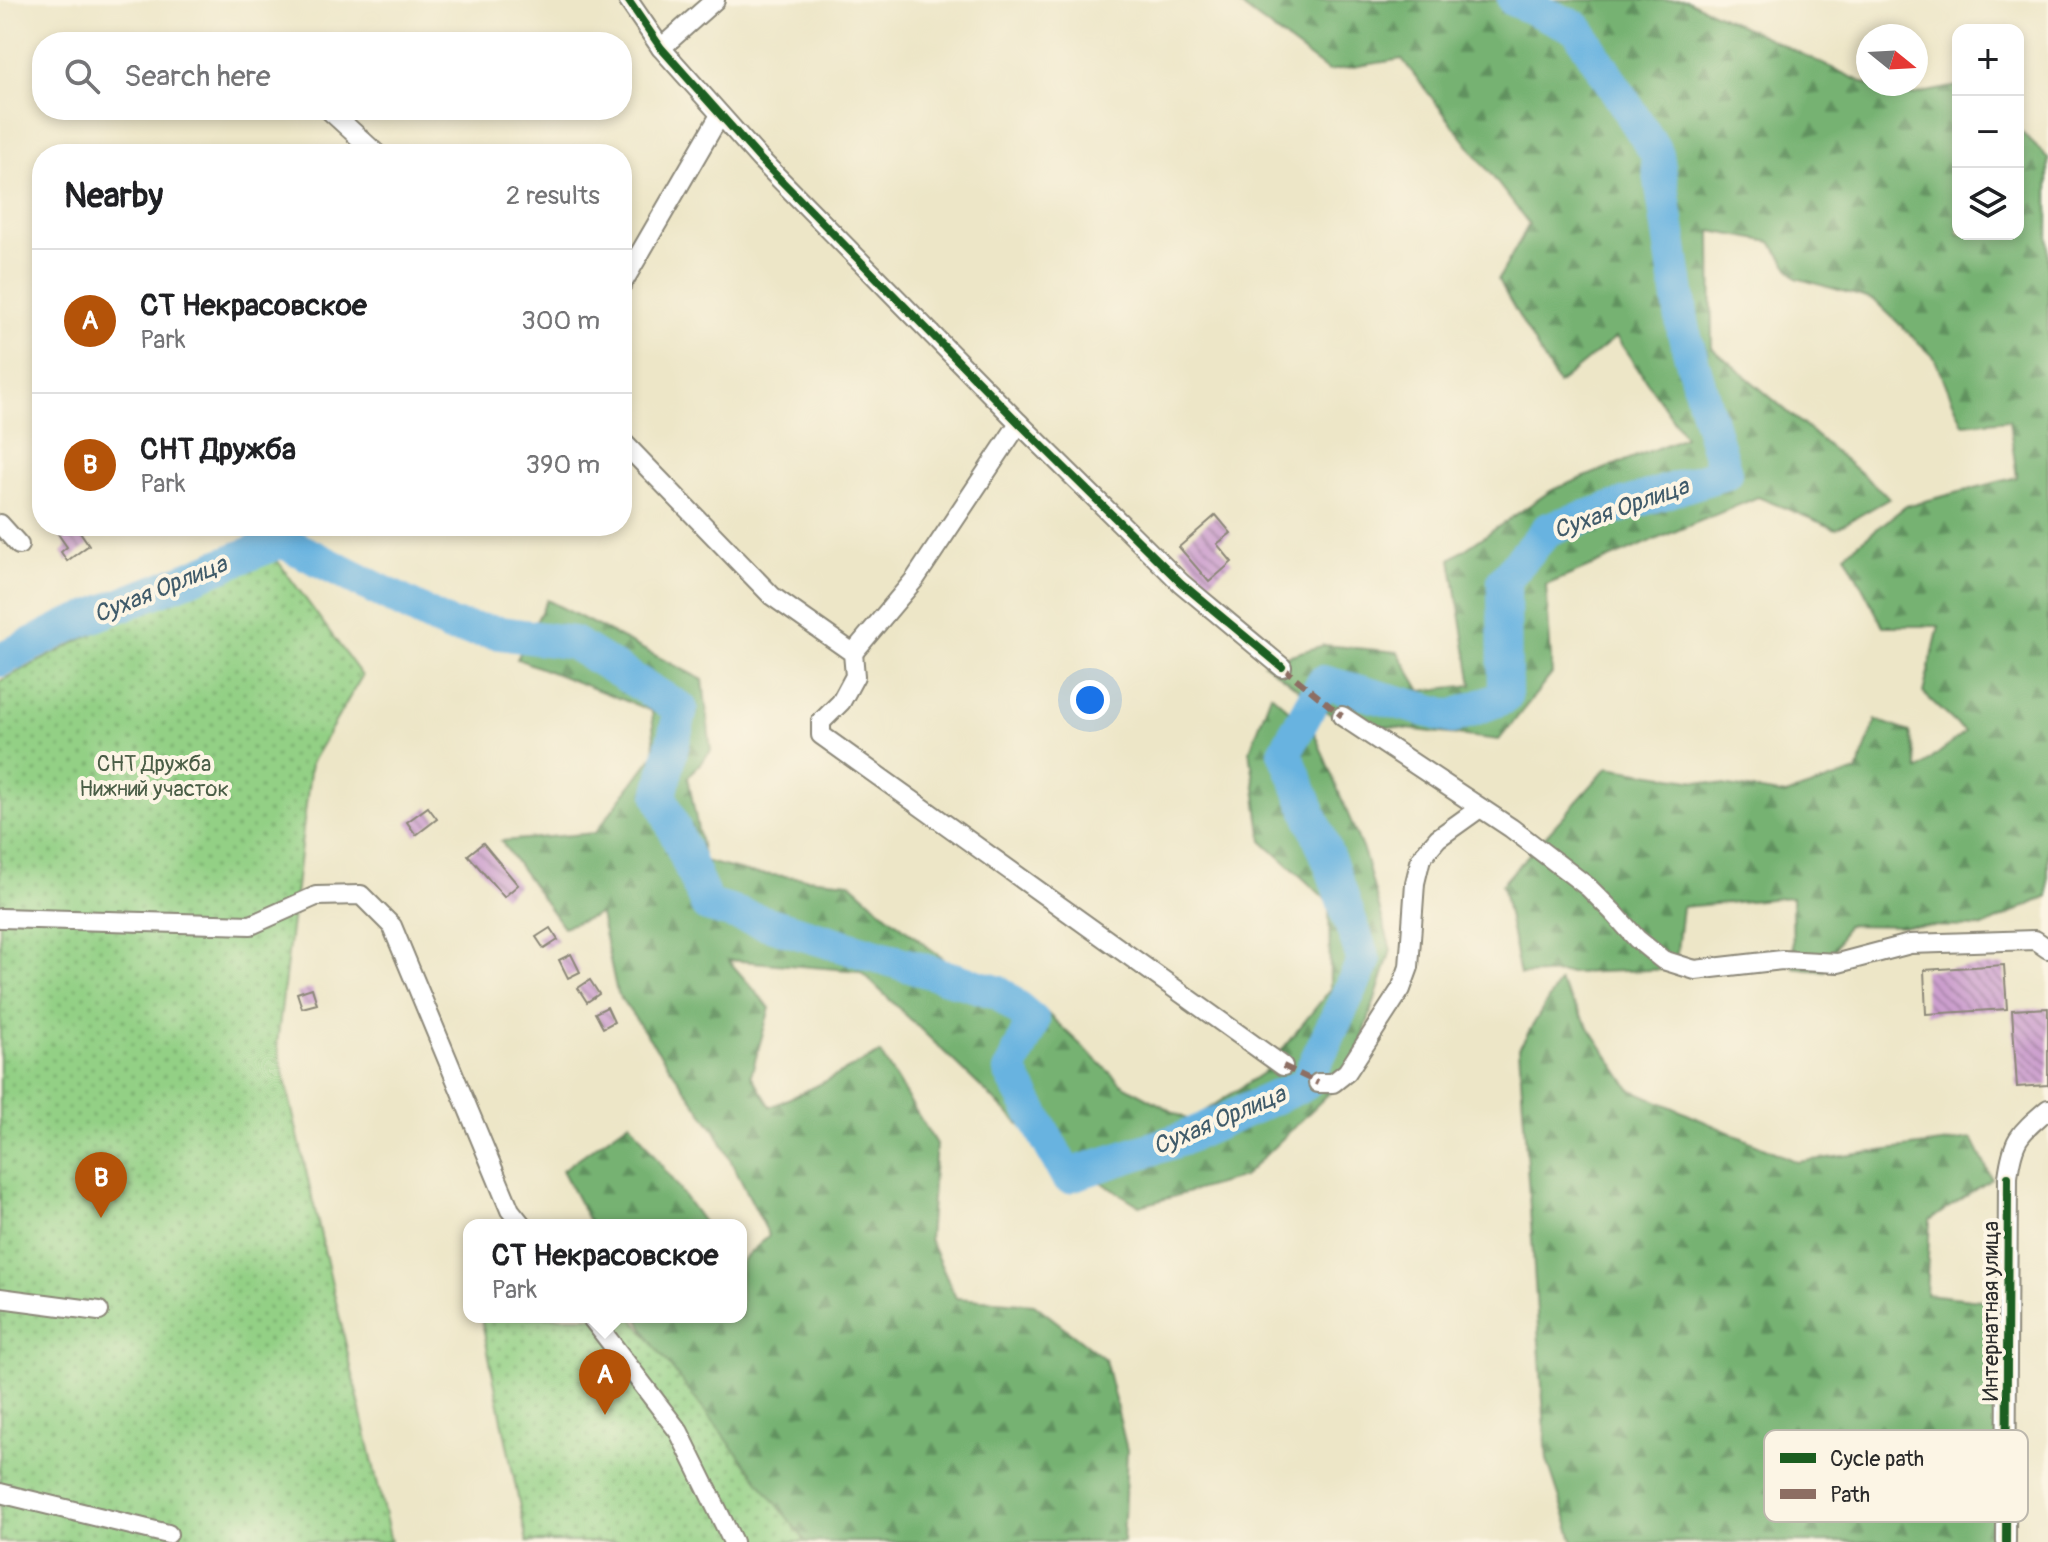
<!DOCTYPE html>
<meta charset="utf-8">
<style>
:root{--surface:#fff;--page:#f2f2f2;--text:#202124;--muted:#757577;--line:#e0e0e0;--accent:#b45309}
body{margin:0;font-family:Pangolin,sans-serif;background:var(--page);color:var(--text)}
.controls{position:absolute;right:24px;top:24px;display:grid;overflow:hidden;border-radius:16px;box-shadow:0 4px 12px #0003}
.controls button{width:72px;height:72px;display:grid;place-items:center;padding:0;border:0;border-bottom:2px solid var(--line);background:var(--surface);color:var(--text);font:40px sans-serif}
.compass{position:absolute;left:1856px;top:24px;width:72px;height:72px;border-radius:50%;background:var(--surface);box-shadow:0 4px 12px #0003;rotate:108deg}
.you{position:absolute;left:1090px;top:700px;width:28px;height:28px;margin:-20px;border:6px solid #fff;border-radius:50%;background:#1a73e8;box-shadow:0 0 0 12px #1a73e833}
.badge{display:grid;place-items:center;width:52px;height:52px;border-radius:50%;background:var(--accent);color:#fff;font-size:26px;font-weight:700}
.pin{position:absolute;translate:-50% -66px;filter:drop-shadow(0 2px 4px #0008)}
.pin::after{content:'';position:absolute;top:42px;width:28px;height:24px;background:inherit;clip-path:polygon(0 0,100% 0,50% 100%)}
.popup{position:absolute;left:463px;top:1219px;width:284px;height:104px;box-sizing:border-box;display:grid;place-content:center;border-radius:16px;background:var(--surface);filter:drop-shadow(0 2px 6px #0005);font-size:26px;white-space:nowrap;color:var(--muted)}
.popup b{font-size:30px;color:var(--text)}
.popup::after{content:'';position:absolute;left:50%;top:100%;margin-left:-16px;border:16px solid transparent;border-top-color:var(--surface)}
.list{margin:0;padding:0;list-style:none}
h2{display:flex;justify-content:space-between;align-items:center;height:104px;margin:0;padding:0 32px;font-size:34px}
h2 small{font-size:26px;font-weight:400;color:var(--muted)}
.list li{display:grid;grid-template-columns:52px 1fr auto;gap:24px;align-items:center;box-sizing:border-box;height:144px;padding:0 32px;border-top:2px solid var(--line)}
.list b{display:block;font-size:30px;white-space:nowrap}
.list p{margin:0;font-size:26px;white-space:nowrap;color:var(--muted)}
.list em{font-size:26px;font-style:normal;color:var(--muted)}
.icon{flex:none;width:44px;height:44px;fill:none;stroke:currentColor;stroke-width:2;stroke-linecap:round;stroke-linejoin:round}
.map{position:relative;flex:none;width:2048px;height:1542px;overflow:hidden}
.search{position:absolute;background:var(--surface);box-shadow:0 4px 12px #0003;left:32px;top:32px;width:600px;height:88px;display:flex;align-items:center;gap:20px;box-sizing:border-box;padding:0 28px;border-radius:32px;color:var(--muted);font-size:30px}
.panel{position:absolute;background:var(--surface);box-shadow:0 4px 12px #0003;left:32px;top:144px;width:600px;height:392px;border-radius:32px}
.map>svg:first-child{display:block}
.forest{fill:url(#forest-firs);stroke:#506e4e;stroke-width:2}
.garden{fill:url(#garden-dots);stroke:#5f7e58;stroke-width:2}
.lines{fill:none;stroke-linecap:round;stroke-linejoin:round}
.river{stroke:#68b3e0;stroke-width:34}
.building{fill:url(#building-back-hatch)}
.minor-casing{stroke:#8c8879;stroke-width:22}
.minor{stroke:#fff;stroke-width:18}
.quiet{stroke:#8d6e63;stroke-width:6;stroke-dasharray:12 6;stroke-linecap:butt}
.cycleway-casing{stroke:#fcf5e5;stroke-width:13}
.cycleway{stroke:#1b5e20;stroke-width:8}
.labels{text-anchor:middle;stroke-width:8;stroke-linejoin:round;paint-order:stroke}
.park-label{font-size:22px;fill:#4a5d46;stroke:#fcf5e5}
.street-label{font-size:22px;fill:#2b2b2b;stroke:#fcf5e5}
.water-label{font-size:24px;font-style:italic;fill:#405b6a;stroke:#fcf5e5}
.key{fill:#fcf5e5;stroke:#bdb8ad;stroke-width:2}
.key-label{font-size:22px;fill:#2b2b2b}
</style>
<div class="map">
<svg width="2048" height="1542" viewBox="0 0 2048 1542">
<defs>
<pattern id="forest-firs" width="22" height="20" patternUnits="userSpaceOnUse" patternTransform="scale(2)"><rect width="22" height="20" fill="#76b272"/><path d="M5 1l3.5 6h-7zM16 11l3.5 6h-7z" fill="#61915e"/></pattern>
<pattern id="garden-dots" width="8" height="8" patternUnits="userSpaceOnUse" patternTransform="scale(2)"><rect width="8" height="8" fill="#93d085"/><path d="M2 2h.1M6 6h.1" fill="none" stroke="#78a96d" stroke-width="1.8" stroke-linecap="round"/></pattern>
<pattern id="building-back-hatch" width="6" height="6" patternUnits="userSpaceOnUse" patternTransform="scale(2)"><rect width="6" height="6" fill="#cc9fce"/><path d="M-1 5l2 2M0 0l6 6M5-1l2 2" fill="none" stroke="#a682a7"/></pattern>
</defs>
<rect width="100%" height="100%" fill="#fcf5e5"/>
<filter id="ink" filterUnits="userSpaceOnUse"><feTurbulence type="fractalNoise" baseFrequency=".0125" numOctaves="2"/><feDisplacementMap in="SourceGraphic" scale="16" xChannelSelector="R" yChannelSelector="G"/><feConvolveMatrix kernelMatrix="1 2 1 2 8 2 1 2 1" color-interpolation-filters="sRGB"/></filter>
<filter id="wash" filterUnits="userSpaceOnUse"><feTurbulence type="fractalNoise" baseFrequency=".006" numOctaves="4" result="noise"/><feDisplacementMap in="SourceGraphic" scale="32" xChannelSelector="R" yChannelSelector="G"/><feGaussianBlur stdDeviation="1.8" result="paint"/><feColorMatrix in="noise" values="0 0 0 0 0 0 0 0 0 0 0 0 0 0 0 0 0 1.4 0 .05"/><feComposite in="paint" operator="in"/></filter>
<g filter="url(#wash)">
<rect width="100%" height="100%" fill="#ede6c7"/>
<g class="forest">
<path d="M1233 0H1687L1896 98 1958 86V234H2018V129L2048 158V896L1983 927 1846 925 1825 971 1793 967 1792 897 1682 907 1675 969 1520 975 1502 884 1608 767 1786 795 1857 771 1876 720 1910 732 1918 770 1965 732 1923 693 1939 626H1883L1845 554 1906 506 2017 477 2009 420 1963 424 1934 357 1874 300 1796 278 1771 242 1711 231 1712 348 1890 498 1836 529 1758 497 1546 585 1552 674 1499 740 1340 721 1264 663 1324 645 1398 652 1421 691 1472 685 1451 559 1552 490 1685 437 1616 337 1558 384 1498 280 1529 224 1402 59 1328 71Z"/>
<path d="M547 600 703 680 711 751 688 777 704 861 750 873 850 882 887 915 973 982 1045 1011 1122 1084 1190 1121 1264 1072 1330 990 1329 902 1262 841 1250 750 1271 694 1314 732 1364 853 1391 950 1352 1071 1243 1177 1140 1206 1041 1145 860 971 728 960 770 1008 751 1075 771 1107 826 1081 880 1053 936 1144 929 1239 956 1298 1034 1304 1105 1359 1127 1450 1123 1542H753L638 1317H741V1262L769 1235 716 1132 617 993 600 914 563 927 501 841 595 833 655 753 652 711 517 659Z"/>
<path d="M1559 982 1630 1089 1797 1162 1972 1139 1992 1179 1930 1220 1926 1294 1998 1302 1995 1542H1574L1547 1460 1519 1048Z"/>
<path d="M630 1122 705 1225H591L562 1170Z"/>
</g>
<g class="garden">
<path d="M277 560 362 676 311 763 277 1044 391 1542H0V681L155 602Z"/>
<path d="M481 1317H632L806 1542H527Z"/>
</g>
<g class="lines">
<path class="river" d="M0 660 68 626 282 541 450 626 573 643 681 709 660 796 707 905 1000 993 1033 1021 1010 1071 1067 1176 1182 1139 1305 1084 1364 961 1332 868 1285 752 1323 682 1452 717 1505 697 1504 580 1548 529 1725 473 1684 333 1657 154 1577 28 1514 0"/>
</g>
<g id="blocks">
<g class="building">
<path d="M1216 515 1231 533 1217 544 1232 562 1209 582 1179 547Z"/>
<path d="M62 526H76L89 545 67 561 61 552 67 547 56 531Z"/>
<path d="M428 807 437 819 416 835 407 822Z"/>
<path d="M483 843 518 885 504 897 468 855Z"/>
<path d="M550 928 558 940 544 949 536 937Z"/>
<path d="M571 954 580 972 568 978 559 960Z"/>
<path d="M2004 965 2007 1009 1926 1014 1924 970Z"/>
<path d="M590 980 599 994 587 1002 578 988Z"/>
<path d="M312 988 317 1004 302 1008 297 993Z"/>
<path d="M607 1007 614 1022 603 1028 595 1013Z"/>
<path d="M2048 1008V1085L2017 1087 2012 1010Z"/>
</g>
</g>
</g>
<g filter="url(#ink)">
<use href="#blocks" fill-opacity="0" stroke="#8c8879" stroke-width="2"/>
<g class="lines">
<defs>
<g id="minor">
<path d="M628 0 661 48 760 159 1019 423 1181 583 1282 667"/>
<path d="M661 48 715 0"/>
<path d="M329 110 377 154"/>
<path d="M622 284 720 115"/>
<path d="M622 441 772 596 853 653 855 676 841 702 821 722V735L1283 1066"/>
<path d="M0 524 19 545"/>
<path d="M853 653 915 579 1019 423"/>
<path d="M1342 716 1511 828 1588 887 1613 912 1637 939 1663 960 1695 970 1782 960 1838 963 1910 944 2035 940 2048 949"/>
<path d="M0 918 251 925 316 896 361 895 392 926 510 1210 522 1225"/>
<path d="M1318 1083H1333L1347 1072 1401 989 1409 967 1415 883 1421 858 1438 838 1480 808"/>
<path d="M0 1298 99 1311"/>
<path d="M591 1317 679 1432 733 1542"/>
<path d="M0 1493 168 1534"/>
<path d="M2006 1542 2008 1177C2013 1138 2019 1134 2048 1109"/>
</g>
</defs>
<use href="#minor" class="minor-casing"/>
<use href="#minor" class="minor"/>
<g class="quiet">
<path d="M1282 667 1342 716"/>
<path d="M1283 1066 1318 1083"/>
</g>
<defs>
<g id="cycleway">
<path d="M628 0 661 48 760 159 1019 423 1181 583 1282 667"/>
<path d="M2006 1542 2008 1177"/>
</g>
</defs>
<use href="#cycleway" class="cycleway-casing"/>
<use href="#cycleway" class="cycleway"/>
</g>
</g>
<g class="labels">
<g class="park-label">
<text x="154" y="771">СНТ Дружба<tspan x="154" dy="25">Нижний участок</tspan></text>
</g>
<g class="street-label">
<text transform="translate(1990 1311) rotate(-90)" y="8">Интернатная улица</text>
</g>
<g class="water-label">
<text transform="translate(1621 508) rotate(-19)" y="8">Сухая Орлица</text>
<text transform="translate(160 589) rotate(-22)" y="8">Сухая Орлица</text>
<text transform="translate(1219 1120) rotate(-23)" y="8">Сухая Орлица</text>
</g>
</g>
<rect x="1764" y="1430" width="264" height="92" rx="12" class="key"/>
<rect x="1780" y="1453" width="36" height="10" fill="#1b5e20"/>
<rect x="1780" y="1489" width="36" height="10" fill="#8d6e63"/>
<g class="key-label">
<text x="1830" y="1466">Cycle path</text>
<text x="1830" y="1502">Path</text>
</g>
</svg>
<div class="controls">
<button>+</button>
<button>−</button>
<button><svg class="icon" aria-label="layers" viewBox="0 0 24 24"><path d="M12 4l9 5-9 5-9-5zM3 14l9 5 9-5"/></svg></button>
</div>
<svg class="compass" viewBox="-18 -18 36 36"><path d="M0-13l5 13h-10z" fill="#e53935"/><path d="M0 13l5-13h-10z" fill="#757577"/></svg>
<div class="you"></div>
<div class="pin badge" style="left:605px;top:1415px">A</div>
<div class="popup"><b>СТ Некрасовское</b>Park</div>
<div class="pin badge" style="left:101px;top:1218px">B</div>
<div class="search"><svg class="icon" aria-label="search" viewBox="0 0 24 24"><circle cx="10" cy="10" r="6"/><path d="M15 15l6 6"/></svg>Search here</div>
<section class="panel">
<h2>Nearby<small>2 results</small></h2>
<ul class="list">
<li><span class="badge">A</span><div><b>СТ Некрасовское</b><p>Park</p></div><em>300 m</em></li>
<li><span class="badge">B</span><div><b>СНТ Дружба</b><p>Park</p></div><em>390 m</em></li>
</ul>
</section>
</div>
